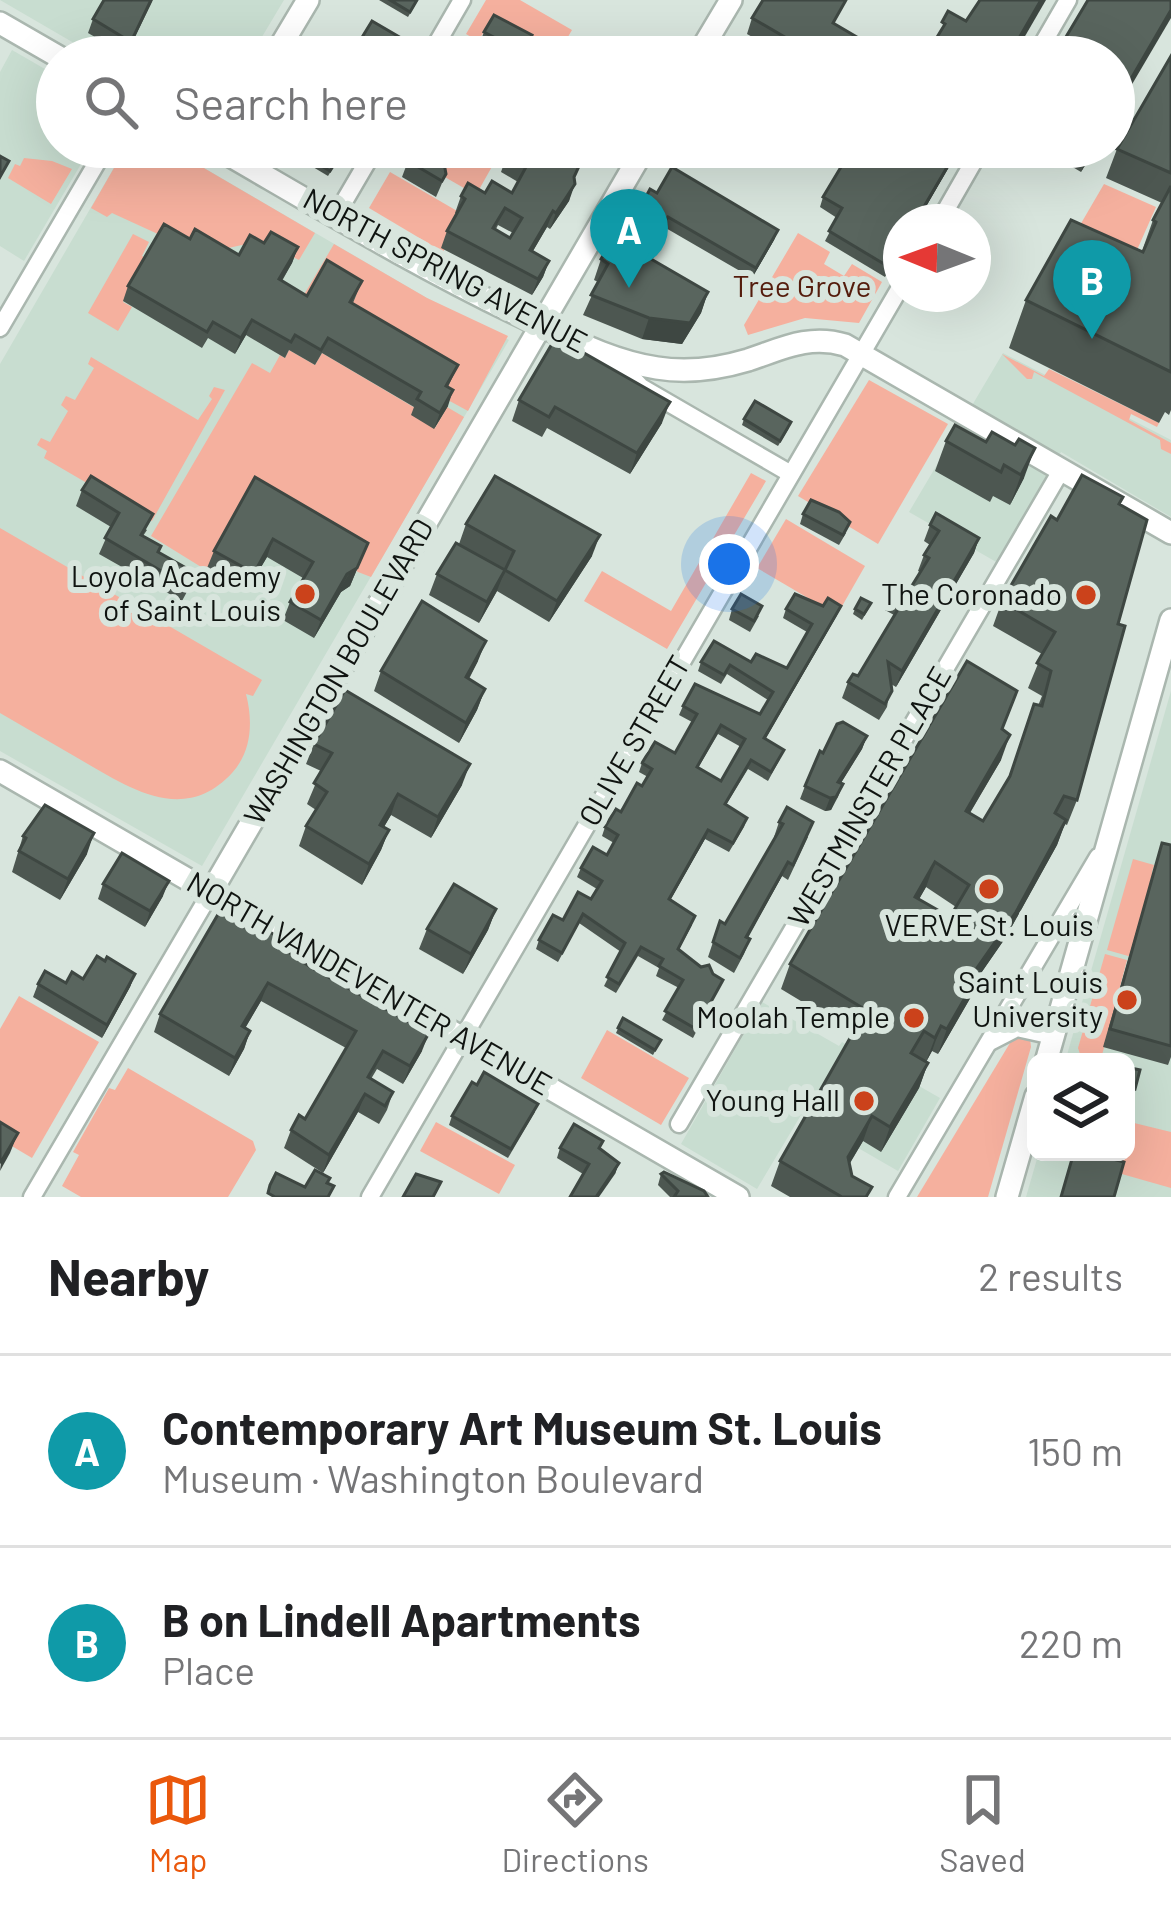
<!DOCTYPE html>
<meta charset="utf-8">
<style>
:root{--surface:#fff;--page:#f2f2f2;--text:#202124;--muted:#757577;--line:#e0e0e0;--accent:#ea580c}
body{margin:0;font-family:Barlow,sans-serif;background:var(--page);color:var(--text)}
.controls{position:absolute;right:36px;bottom:36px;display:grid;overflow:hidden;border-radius:18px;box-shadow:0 12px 48px #0002}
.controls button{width:108px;height:108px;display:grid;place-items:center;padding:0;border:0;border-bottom:3px solid var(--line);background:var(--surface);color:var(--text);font:60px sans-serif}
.compass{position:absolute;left:883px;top:204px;width:108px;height:108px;border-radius:50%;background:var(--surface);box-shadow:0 12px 48px #0002;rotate:271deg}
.you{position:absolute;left:729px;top:564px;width:42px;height:42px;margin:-30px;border:9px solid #fff;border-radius:50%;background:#1a73e8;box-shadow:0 0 0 18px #1a73e833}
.badge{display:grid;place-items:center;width:78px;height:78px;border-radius:50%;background:var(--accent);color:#fff;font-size:39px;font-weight:700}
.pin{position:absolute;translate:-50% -99px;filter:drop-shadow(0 3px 6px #0008)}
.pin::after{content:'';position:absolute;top:63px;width:42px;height:36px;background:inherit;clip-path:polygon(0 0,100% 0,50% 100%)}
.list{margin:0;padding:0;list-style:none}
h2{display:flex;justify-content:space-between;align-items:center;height:156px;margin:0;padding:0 48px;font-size:51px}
h2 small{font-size:39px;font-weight:400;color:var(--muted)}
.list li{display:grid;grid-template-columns:78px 1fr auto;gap:36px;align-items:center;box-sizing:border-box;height:192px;padding:0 48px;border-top:3px solid var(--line)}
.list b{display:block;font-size:45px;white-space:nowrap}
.list p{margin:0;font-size:39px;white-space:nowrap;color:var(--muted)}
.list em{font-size:39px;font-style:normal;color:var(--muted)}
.icon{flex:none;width:66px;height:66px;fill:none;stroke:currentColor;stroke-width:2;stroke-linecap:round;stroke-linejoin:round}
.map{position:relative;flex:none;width:1171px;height:1197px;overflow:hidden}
.search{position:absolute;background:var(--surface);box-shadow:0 12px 48px #0002;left:36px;right:36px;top:36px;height:132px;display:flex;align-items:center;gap:30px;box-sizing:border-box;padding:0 42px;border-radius:66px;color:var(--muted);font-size:45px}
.sheet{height:540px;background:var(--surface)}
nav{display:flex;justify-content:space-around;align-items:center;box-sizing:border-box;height:168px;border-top:3px solid var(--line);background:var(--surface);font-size:33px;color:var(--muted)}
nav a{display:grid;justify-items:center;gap:6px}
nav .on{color:var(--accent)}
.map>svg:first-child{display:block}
.built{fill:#c8ddd0}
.green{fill:#f5b09e}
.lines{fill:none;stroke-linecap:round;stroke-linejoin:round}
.minor-casing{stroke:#aab7af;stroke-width:21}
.tertiary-casing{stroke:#aab7af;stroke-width:26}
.secondary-casing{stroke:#aab7af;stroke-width:26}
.minor{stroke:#fff;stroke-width:16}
.tertiary{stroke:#fff;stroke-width:21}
.secondary{stroke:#fff;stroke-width:21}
.wall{fill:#4d5751;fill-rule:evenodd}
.shaded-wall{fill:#3e4742}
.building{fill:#59655e;stroke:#3e4742;stroke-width:3;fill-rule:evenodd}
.poi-dot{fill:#cb421b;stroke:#d8e5dd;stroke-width:4.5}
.labels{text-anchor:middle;stroke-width:12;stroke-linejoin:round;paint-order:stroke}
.street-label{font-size:30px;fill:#101411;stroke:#d8e5dd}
.park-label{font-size:30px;fill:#541c0c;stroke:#d8e5dd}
.poi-label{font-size:30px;fill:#101411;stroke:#d8e5dd;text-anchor:end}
</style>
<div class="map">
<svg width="1171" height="1197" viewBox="0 0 1171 1197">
<rect width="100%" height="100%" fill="#d8e5dd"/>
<g class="built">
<path d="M0 0H284L250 57H98Z"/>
<path d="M12 50 57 76V147H91L24 261 0 246V72Z"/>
<path d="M126 147H168L427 298 509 340 202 866 0 751V364Z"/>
<path d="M1003 353 1171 440V517L1061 452 998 563 909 512Z"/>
<path d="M1171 691V1197H1026L1039 1152H1126V1062H1065Z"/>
<path d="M762 1002 839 1046 842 1042 940 1098 898 1171 801 1115 757 1189 681 1144Z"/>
</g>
<g class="green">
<path d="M486 0H520L572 30 556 57H523L526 51 486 29 478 41 466 34Z"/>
<path d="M126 147H168L315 233 299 260 260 241 219 250 184 246 112 213 107 217 91 208Z"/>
<path d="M400 147H503L476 195 398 150Z"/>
<path d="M24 158 52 161 72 169 51 204 8 178 15 164 20 166Z"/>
<path d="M390 172 464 215 443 252 369 208Z"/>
<path d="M1104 184 1156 207 1122 284 1062 256Z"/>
<path d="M798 233 830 252 824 264 844 276 852 264 882 282 859 323 805 318 748 335 744 325Z"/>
<path d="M133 234 149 242 142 256 147 259 123 302 132 307 118 331 88 313Z"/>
<path d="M334 244 427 298 508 336 468 411 446 399 345 317 356 296 302 298Z"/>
<path d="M289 350 315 365 322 353 415 408 435 428 447 407 464 417 371 577 358 572 248 496 206 570 151 536 252 363 270 373 280 355 285 358Z"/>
<path d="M1002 354 1044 376 1049 369 1159 423 1157 427 1131 414 1129 420 1171 443V454L1161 449 1160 440 1034 372 1032 379H1027Z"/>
<path d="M91 357 198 420 212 399 209 396 214 387 225 390 152 521 44 458 47 451 37 445 41 438 50 442 68 411 61 405 66 396 75 400 94 368 88 364Z"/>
<path d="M869 380 948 424 878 544 798 496Z"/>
<path d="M751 473 766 481 667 649 584 601 602 571 671 611Z"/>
<path d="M786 519 865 566 837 615 757 568Z"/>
<path d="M0 528 262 680 253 696 246 694C253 721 252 751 232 773 184 825 129 788 81 760 54 744 27 729 0 713Z"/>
<path d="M1133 859 1154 865 1152 872 1171 968 1107 950Z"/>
<path d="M1105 954 1127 960 1101 1059 1080 1054 1078 1048Z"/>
<path d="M19 996 99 1042 32 1158 0 1139V1029Z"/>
<path d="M607 1030 689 1078 661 1125 581 1078Z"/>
<path d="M1016 1033 1030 1038 1031 1047 988 1197H917Z"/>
<path d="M128 1068 253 1141 256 1150 228 1197H81L62 1186 79 1155 73 1152 109 1088 115 1090Z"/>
<path d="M1126 1121 1171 1132V1188L1048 1153 1126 1152Z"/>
<path d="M436 1122 515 1165 499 1194 420 1151Z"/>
</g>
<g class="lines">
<defs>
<g id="minor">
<path d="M429 57 462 0"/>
<path d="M1035 57 1068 0"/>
<path d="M335 217 376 147"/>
<path d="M939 222 982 147"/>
<path d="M0 328 106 147"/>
<path d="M613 357 641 387 791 474"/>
<path d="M990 1042 1017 1028 1053 1036"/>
<path d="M679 1124 1062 469"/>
<path d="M32 1197 211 892"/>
<path d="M370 1197 901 286"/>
<path d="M897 1197 1098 857"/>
</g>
<g id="tertiary">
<path d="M0 23 59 57"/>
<path d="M274 57 308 0"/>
<path d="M215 147C319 207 421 269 529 320 570 339 611 361 657 368 688 373 718 369 748 360 781 349 809 334 845 345L1171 533"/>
</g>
<g id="secondary">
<path d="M697 57 731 0"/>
<path d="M0 771 738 1197"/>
<path d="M211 892 645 147"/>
<path d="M1046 1062 1171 620"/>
<path d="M1007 1197 1036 1096"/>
</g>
</defs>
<use href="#minor" class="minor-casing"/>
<use href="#tertiary" class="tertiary-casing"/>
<use href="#secondary" class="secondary-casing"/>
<use href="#minor" class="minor"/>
<use href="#tertiary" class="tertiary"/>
<use href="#secondary" class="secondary"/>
</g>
<g class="wall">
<path d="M153 0 126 55 88 33 93 19Z"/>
<path d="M379 0H418L408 17Z"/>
<path d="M752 18 835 25 879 50 877 57H787L747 34Z"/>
<path d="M484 32 527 50 523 57H497L478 47Z"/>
<path d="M1171 56V410L1169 415 1165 412 1159 423 1009 348 1026 300 1142 251 1153 220 1162 203 1106 178 1117 149Z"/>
<path d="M297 147H346L328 176 293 155Z"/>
<path d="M1039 147H1096L1081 172Z"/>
<path d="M507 155 526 158 574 181 569 201 550 229 547 227 533 251 549 261 543 277 532 295 441 248 447 231 457 214 455 213 461 196 512 193 518 182 501 172ZM498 225 513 233 510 238 496 229Z"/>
<path d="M953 157 949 167 917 222H901V250L885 277 825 241 837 218 820 207 823 197Z"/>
<path d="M408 161 446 174 436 197 402 177Z"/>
<path d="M657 193 778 230 774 240 752 278 664 227 662 231 647 221 648 217 639 212 643 202Z"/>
<path d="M190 239 239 255 264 243 298 247 292 263 282 281 307 296 362 281 353 303 458 365 448 387V406L434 429 411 415 414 407 322 353 315 365 289 350 285 358 246 335 235 354 208 338 202 348 123 301 128 286Z"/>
<path d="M601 259 654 261 708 292 701 313 682 344 642 339 583 315 598 282 594 280Z"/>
<path d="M519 400 662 423 630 474 547 428 542 437 512 421Z"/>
<path d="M744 419 789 428 778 446 742 425Z"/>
<path d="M946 441 986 442 1024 478 1010 505 993 496 990 502 935 471Z"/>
<path d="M255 477 368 543 350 586 341 592 314 638 283 620 290 602 303 578 267 557 247 591 207 568 214 551Z"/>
<path d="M82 490 147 530 143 536 189 588 182 601 99 554 111 527 76 506Z"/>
<path d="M1123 497 1120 505 1118 624 1077 800 1067 825 1065 824 1057 845 1006 937 979 976 972 995 938 1054 932 1051 926 1062 928 1063 919 1088 881 1152 863 1141 849 1164 852 1176 868 1197H790L771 1186 780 1161 854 1033 781 989 790 964 1002 730 1001 760 970 813 983 821 1008 778 1042 696 1028 688 1042 654 993 626 1002 601 1057 520ZM926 887 956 907 950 917 919 899Z"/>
<path d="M803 514 846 533 839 545 800 524Z"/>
<path d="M466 524 592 556 549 622 497 591 479 623 429 595 437 574 459 544Z"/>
<path d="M930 525 979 538 974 553 896 687 891 684 887 707 879 720 842 698 848 682 858 676 894 615 885 610 891 595 908 592 920 572 918 571 924 555 930 545 924 541Z"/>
<path d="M869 608 862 620 853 614 855 609Z"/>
<path d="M732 609 759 616 750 632 729 620Z"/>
<path d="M786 609 837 615 765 739 780 759 768 781 748 769 726 805 747 818 744 827 729 852 705 839 670 900 692 925 679 949 701 967 723 980 693 1038 662 1020 679 988 656 976 659 968 638 956 616 993 604 986 621 952 579 923 558 962 536 949 539 940 591 899 597 889 577 877 581 868 607 855 614 843 602 836 605 827 642 786 648 777 639 772 642 763 675 753 692 722 679 715 683 706 760 714 768 700 727 674 721 684 698 671 701 662H751L787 668 807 632 783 618ZM718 734 741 747 721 781 698 768Z"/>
<path d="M478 661 469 679 485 689 477 710 459 743 374 691 381 671Z"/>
<path d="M867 736 862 749 841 783 843 784 838 797 831 810 825 811 800 799 805 786 823 753Z"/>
<path d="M314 744 462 785 431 838 391 815 384 827 389 830 381 850 362 885 299 846 306 826 316 810 307 804 321 771 306 764Z"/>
<path d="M779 822 808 837 788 880 782 876 748 938 750 939 744 954 734 973 708 957 720 921 725 924 775 838 774 837Z"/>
<path d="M23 836 87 854 60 900 12 872Z"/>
<path d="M1162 843 1171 845V1057L1168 1065 1103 1047Z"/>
<path d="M103 884 163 896 145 927 98 899Z"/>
<path d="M496 909 488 930 463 974 419 949 427 929Z"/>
<path d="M288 952 422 1051 403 1084 377 1069 371 1079 393 1092 387 1110 379 1124 358 1112 323 1173 284 1148 291 1130 305 1119 346 1048 261 1001 245 1028 250 1031 244 1049 229 1076 154 1032 160 1014Z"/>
<path d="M105 961 135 974 130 987 102 1038 33 997 38 984 66 983 83 979Z"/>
<path d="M623 1018 661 1040 653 1055 616 1033Z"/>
<path d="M1126 1067 1135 1089 1126 1114Z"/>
<path d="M535 1112 508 1158 449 1125 452 1116Z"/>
<path d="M603 1141 600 1149 619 1163 615 1174H583L557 1158 560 1148Z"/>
<path d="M661 1174 708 1197H670L658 1185Z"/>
</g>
<g class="shaded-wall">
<path d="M1041 0H1046L1013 57H1008Z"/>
<path d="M1171 10V18L1114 115V108Z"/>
<path d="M1091 147H1096L1081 172 1089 151Z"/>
<path d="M953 157 949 167 917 222H915Z"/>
<path d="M575 184 569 201 550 229 556 213Z"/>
<path d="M553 211 547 227 524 266 530 250Z"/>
<path d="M778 230 774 240 752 278 756 268Z"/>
<path d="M298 247 292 263 273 295 279 279Z"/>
<path d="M549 261 543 277 532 295 538 279Z"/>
<path d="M708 292 701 313 682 344 642 339 649 318Z"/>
<path d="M252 320 246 335 235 354 241 338Z"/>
<path d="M453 390 448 406 434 429 440 413Z"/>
<path d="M670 402 662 423 630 474 637 453Z"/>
<path d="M1035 448 1024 478 1010 505 1021 475Z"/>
<path d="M600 535 592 556 549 622 557 601Z"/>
<path d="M979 538 974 553 896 687 902 671Z"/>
<path d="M273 539 267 557 247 591 254 573Z"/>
<path d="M368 543 350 586 341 592 314 638 321 620Z"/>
<path d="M505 570 497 591 479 623 487 602Z"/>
<path d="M841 606 837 615 761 747 764 738Z"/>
<path d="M486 641 478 661 458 698 466 677Z"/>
<path d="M485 689 477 710 459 743 466 723Z"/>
<path d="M1010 735 1001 760 956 836 966 811Z"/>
<path d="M867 736 862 749 834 794 838 782Z"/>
<path d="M470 764 462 785 431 838 438 817Z"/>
<path d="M843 784 831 810 825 811 830 798Z"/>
<path d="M398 794 391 815 373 845 380 825Z"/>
<path d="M1066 820 1057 845 1006 937 979 976 972 995 938 1054 947 1029 977 968Z"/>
<path d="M389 830 381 850 362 885 369 864Z"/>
<path d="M708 830 705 839 666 908 669 899Z"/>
<path d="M94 833 87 854 60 900 68 879Z"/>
<path d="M788 862 782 876 740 951 746 937Z"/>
<path d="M935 862 926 887 906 922 915 897Z"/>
<path d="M169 881 163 896 145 927 150 911Z"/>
<path d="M496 909 488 930 463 974 471 954Z"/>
<path d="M135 974 130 987 102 1038 107 1025Z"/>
<path d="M268 983 261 1001 236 1044 242 1026Z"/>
<path d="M941 1026 932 1051 926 1062 935 1038Z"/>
<path d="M250 1031 244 1049 229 1076 235 1058Z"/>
<path d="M429 1033 422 1051 403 1084 410 1066Z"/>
<path d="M928 1063 919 1088 881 1152 890 1127Z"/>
<path d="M365 1094 358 1112 323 1173 329 1155Z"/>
<path d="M872 1116 863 1141 839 1182 848 1157Z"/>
<path d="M18 1133 10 1153 0 1171 1 1162Z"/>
<path d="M619 1163 615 1174 599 1197H596Z"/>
</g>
<g class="building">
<path d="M104 0H151L131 42 93 19Z"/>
<path d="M390 0H417L410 12Z"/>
<path d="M763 0H846L833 23 879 50 875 57H819L752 18Z"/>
<path d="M980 0H1041L1008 57H925L945 24 942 22 948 11 966 21Z"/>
<path d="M1088 0H1171V10L1114 108V57H1054Z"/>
<path d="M494 15 532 35 522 52 484 32Z"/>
<path d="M372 21 408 42 399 57H350Z"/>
<path d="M1171 56V173L1117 149Z"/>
<path d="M297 147H345L330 171 295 150Z"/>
<path d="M416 147H422L444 163 446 174 442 181 408 161Z"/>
<path d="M512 147H529L524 159 557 149 580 164 574 177 575 184 556 213 553 211 530 250 549 261 538 279 447 231 465 199 461 196 468 183 485 193 492 181 512 193 526 167 507 155ZM505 208 522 218 510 238 493 228Z"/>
<path d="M853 147H955L953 157 915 222H901V246L889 267 829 231 842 208 823 197Z"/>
<path d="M0 156 9 161 0 177Z"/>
<path d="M672 167 778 230 756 268 668 217 666 220 650 211 653 207 643 202 650 189 657 193Z"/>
<path d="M1171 186V372L1026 300 1071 220 1143 252 1156 222 1153 220Z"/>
<path d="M626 217 663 238 651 259 708 292 690 323 649 318 591 295 608 264 601 259Z"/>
<path d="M164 224 190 239 195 229 239 255 250 235 264 243 271 232 298 247 279 279 307 296 327 260 362 281 350 302 458 365 446 386 453 390 440 413 417 399 421 392 328 338 321 350 295 335 291 342 252 320 241 338 213 322 207 332 128 286Z"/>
<path d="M556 337 670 402 637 453 555 407 549 417 519 400Z"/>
<path d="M755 401 791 422 780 441 744 419Z"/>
<path d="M955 425 986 442 992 432 1015 445 1019 439 1035 448 1021 475 1004 465 1001 472 946 441Z"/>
<path d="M1082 475 1123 497 1119 504 1147 520 1118 624 1125 626 1077 800 1064 796 1055 813 1066 820 1016 912 977 968 981 970 947 1029 941 1026 935 1038 924 1031 911 1053 928 1063 890 1127 872 1116 848 1157 852 1176 872 1187 866 1197H842L780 1161 866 1010 790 964 967 661 1017 691 1002 729 1010 735 966 811 983 821 1010 776 1034 704 1042 706 1051 671 1037 663 1055 632 1002 601 1051 516 1057 520ZM935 862 969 885 950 917 915 897Z"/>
<path d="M91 476 153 514 141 535 161 546 158 552 195 573 187 586 105 538 119 513 82 490Z"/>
<path d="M495 476 600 535 557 601 505 570 514 551 466 524Z"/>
<path d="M255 477 368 543 357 568 347 574 321 620 290 602 313 562 273 539 254 573 214 551Z"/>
<path d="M811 500 839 512 850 522 843 535 803 514Z"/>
<path d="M936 513 979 538 902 671 888 662 892 691 885 704 848 682 853 674 858 676 903 601 891 595 897 586 908 592 929 558 924 555 939 531 930 525Z"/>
<path d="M456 543 505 570 487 602 437 574Z"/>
<path d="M741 594 762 606 754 621 732 609Z"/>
<path d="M795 594 823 606 828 598 841 606 764 738 784 750 771 772 751 760 725 804 747 818 733 843 708 830 669 899 695 916 678 949 701 967 709 965 713 974 723 980 696 1029 665 1011 683 980 659 966 663 959 641 947 619 984 607 977 625 943 583 914 562 953 539 940 553 915 563 920 578 892 591 899 602 881 581 868 593 847 607 855 618 835 605 827 616 809 621 812 637 783 642 786 652 769 642 763 655 742 675 753 697 714 683 706 695 684 760 714 773 692 730 665 724 675 701 662 714 641 751 662 756 654 787 668 812 624 786 609ZM721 725 745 739 721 781 697 767Z"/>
<path d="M861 598 871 603 864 614 855 609Z"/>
<path d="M422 601 486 641 466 677 485 689 466 723 381 671Z"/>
<path d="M345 690 470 764 438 817 398 794 380 825 389 830 369 864 306 826 327 792 314 783 332 753 314 744Z"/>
<path d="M843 722 867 736 838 782 843 784 836 797 830 798 805 786 820 751 823 753 837 724Z"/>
<path d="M45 805 94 833 68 879 19 851 26 838 23 836Z"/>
<path d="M787 807 813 822 793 865 788 862 746 937 750 939 740 958 713 942 720 921 725 924 783 824 779 822Z"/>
<path d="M1162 843 1171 845V1046L1110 1029Z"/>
<path d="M122 853 169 881 150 911 103 884Z"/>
<path d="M454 884 496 909 471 954 427 929Z"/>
<path d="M224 904 291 945 287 951 312 968 429 1033 410 1066 383 1051 368 1077 393 1092 385 1106 365 1094 329 1155 291 1130 299 1115 305 1119 356 1031 268 983 242 1026 250 1031 235 1058 160 1014Z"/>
<path d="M97 956 105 961 107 957 135 974 107 1025 38 984 45 971 66 983 72 972 83 979Z"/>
<path d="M623 1018 661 1040 655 1050 618 1028Z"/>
<path d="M1126 1067 1140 1070 1135 1089 1126 1086Z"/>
<path d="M484 1072 538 1104 511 1149 452 1116 472 1082 477 1085Z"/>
<path d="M0 1122 18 1133 1 1162 0 1161Z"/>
<path d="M574 1124 603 1141 599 1148 619 1163 596 1197H570L589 1164 560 1148Z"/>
<path d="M1074 1152H1087L1124 1162 1114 1197H1061Z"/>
<path d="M315 1170 330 1178 327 1183 334 1186 328 1197H275L268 1193 270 1185 276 1173 305 1187Z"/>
<path d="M664 1172 704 1191 708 1197H674L678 1191 661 1174Z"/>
<path d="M416 1174 441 1182 433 1197H403Z"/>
</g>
<g class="poi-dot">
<circle cx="305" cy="594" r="12"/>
<circle cx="1086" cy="595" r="12"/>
<circle cx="989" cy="889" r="12"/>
<circle cx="1127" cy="1000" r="12"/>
<circle cx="914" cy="1018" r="12"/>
<circle cx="864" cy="1101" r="12"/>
</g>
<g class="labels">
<g class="street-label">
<text transform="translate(445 271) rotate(28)" y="10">NORTH SPRING AVENUE</text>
<text transform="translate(339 672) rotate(-60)" y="10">WASHINGTON BOULEVARD</text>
<text transform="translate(635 741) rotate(-60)" y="10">OLIVE STREET</text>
<text transform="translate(870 797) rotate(-60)" y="10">WESTMINSTER PLACE</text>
<text transform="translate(369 984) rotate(30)" y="10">NORTH VANDEVENTER AVENUE</text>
</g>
<g class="park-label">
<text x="802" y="297">Tree Grove</text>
</g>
<g class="poi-label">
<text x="281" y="587">Loyola Academy<tspan x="281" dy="34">of Saint Louis</tspan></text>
<text x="1062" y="605">The Coronado</text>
<text x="989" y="936" text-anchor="middle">VERVE St. Louis</text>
<text x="1103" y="993">Saint Louis<tspan x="1103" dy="34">University</tspan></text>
<text x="890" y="1028">Moolah Temple</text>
<text x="840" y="1111">Young Hall</text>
</g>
</g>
</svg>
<div class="controls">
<button><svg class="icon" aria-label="layers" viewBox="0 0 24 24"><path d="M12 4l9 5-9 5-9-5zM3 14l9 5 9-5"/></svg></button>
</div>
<svg class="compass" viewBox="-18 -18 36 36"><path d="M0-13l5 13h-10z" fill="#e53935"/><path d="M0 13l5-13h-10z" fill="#757577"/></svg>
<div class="you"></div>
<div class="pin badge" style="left:629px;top:288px;background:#0f9aa8">A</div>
<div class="pin badge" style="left:1092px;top:339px;background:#0f9aa8">B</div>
<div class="search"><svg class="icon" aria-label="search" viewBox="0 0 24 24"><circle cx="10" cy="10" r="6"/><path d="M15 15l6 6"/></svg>Search here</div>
</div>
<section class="sheet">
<h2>Nearby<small>2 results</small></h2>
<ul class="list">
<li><span class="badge" style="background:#0f9aa8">A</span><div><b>Contemporary Art Museum St. Louis</b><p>Museum · Washington Boulevard</p></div><em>150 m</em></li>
<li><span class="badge" style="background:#0f9aa8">B</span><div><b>B on Lindell Apartments</b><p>Place</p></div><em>220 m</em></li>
</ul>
</section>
<nav>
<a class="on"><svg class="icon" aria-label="map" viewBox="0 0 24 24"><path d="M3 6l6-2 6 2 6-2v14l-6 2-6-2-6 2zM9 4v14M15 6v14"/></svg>Map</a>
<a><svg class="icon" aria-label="directions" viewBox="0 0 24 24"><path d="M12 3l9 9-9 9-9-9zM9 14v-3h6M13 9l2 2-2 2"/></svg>Directions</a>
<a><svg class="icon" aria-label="saved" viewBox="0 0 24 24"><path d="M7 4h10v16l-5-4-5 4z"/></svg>Saved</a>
</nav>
